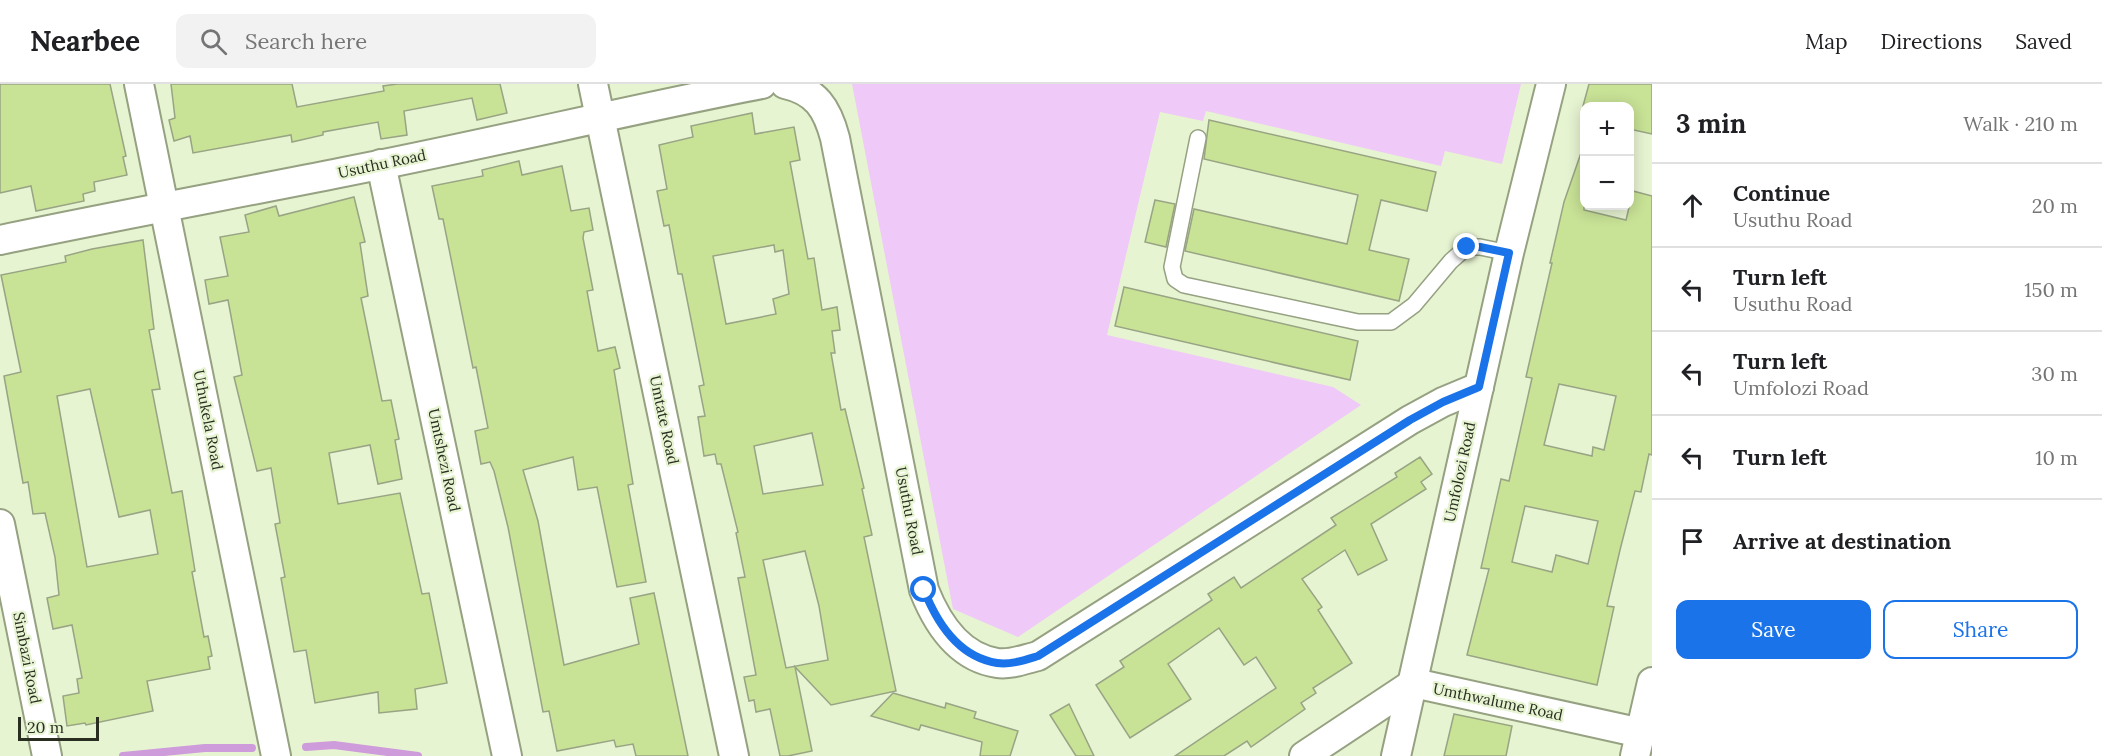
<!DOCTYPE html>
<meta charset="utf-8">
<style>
:root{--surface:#fff;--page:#f2f2f2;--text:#202124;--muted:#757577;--line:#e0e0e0;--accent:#1a73e8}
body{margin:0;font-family:Lora,serif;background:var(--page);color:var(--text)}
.controls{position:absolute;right:18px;top:18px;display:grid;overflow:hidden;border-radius:12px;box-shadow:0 3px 15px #0003}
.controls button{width:54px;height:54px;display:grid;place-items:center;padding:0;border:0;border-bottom:2px solid var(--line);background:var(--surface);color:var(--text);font:30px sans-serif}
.scale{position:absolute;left:18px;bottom:15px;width:81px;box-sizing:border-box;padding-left:6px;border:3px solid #292e21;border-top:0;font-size:16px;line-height:21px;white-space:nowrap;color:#292e21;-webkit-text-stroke:4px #e7f4d2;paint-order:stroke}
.stop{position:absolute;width:18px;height:18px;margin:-14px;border:4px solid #1a73e8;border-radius:50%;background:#fff}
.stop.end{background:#1a73e8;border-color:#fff;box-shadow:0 2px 6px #0008}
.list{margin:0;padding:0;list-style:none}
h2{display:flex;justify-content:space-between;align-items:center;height:78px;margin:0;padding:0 24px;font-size:26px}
h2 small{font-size:20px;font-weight:400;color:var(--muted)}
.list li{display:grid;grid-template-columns:39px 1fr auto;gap:18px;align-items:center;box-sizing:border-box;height:84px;padding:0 24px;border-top:2px solid var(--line)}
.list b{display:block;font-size:22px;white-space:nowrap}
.list p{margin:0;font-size:20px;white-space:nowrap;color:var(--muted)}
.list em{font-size:20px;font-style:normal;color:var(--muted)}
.actions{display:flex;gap:12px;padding:18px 24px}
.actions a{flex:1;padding:14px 0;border:2px solid var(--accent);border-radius:12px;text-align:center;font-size:21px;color:var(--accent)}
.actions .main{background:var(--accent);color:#fff}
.icon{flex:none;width:33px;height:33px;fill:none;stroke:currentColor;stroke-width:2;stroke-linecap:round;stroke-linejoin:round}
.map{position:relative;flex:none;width:1652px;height:672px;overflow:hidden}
header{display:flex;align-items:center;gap:36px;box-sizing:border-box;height:84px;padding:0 30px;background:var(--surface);border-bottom:2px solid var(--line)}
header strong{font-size:28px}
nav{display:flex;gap:33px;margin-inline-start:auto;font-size:21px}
.search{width:420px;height:54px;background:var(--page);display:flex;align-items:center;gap:15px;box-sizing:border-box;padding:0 21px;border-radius:12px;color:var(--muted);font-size:22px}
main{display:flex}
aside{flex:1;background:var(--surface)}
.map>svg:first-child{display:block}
.green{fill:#efc9f8}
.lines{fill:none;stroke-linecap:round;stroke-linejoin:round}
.stream{stroke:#ce9cdb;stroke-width:8}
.building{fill:#c8e296;stroke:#98a484;stroke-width:1.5;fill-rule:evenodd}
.service-casing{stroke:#95a181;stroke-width:18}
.minor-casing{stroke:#95a181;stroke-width:32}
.service{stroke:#fff;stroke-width:15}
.minor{stroke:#fff;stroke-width:28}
.route{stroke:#1a73e8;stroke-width:8}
.labels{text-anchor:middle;stroke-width:4.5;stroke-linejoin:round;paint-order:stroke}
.street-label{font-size:15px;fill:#292e21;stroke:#e7f4d2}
</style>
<header>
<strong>Nearbee</strong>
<div class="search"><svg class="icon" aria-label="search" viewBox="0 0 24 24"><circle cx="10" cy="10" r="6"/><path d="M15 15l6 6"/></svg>Search here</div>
<nav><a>Map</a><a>Directions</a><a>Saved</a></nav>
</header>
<main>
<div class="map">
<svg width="1652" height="672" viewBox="0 0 1652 672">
<rect width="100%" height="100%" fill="#e7f4d2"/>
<path class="green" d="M852 0H1521L1502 80 1445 67 1441 82 1206 27 1203 37 1160 28 1107 251 1333 303 1361 321 1018 553 953 525Z"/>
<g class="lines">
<g class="stream">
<path d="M306 663 334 661 418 672"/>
<path d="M123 672 205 664H252"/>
</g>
</g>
<g class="building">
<path d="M0 0H110L126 72 123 73 127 91 94 98 95 107 83 110 84 117 36 127 31 102 0 109Z"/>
<path d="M171 0H292L297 23 384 7 383 2 397 0H500L507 29 477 36 472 14 404 27 407 51 381 55 378 38 323 48V51L292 58 291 51 193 69 190 52 174 57 169 36 175 34Z"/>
<path d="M1589 0H1652V50L1629 45V22H1583Z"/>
<path d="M752 29 755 50 794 43 800 76 790 78 808 175 814 174 822 226 837 223 840 246 832 247 835 269H831L841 326 845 325 864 404 862 405 872 451 864 453 896 607 831 621 795 583 812 667 788 672H780L770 625 756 628 754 616 749 617 744 593 756 591 738 494 745 493 736 449 738 448 721 380H717L715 370 704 372 698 333 705 332 699 302 704 301 682 190H678L669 141 664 142 657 107 667 105 659 61 693 53 691 42ZM774 161 775 168 783 166 789 210 773 215 776 230 726 240 713 172ZM812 349 823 401 763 410 754 362ZM805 467 819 522 828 576 786 584 763 476Z"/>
<path d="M1209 36 1436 88 1427 127 1381 116 1369 166 1409 175 1399 217 1185 167 1194 125 1347 160 1358 111 1204 75Z"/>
<path d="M1581 69 1584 70V126L1626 136 1633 107 1652 112V371L1649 370 1641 408 1635 407 1620 466 1607 522 1614 523 1597 601 1467 571 1489 485 1481 484 1501 395 1509 397 1532 294 1526 293 1552 179H1550L1564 118ZM1559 300 1616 312 1604 366 1593 363 1592 372 1544 361ZM1525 422 1598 437 1588 480 1556 471 1552 488 1512 478Z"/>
<path d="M519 77 522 91 562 82 571 127 589 124 593 146 584 148 583 154 593 206 587 207 598 267 615 263 620 284 614 286 633 400 628 401 646 498 617 503 597 403 578 406 573 373 523 386 538 437 564 581 639 560 630 514 654 509 688 672H636L633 660 616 663 614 656 557 667 549 627 543 628 508 443 494 387 490 378 481 380 475 347 488 344 476 283 473 284 443 135H439L432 102 483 92 482 86Z"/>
<path d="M354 113 365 158 360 159 368 212 361 214 382 317 391 316 399 355 395 356 402 395 378 400 370 361 329 369 338 420 400 409 422 510 429 509 447 599 415 605 417 625 379 629 378 608 315 619 306 566 294 568 281 494 285 493 275 440 280 439 271 384 257 387 234 293 242 291 228 216 209 220 205 196 228 192 220 153 249 148 245 131 276 122 279 132Z"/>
<path d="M1155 116 1175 120 1166 163 1145 158Z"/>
<path d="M143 156 154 245 149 246 160 305 152 306 172 409 182 407 195 487 192 488 204 553 208 552 212 572 208 573 210 585 147 597 153 627 86 641 85 639 67 642 63 612 79 609 77 595 82 594 72 541 53 545 47 514 59 511 55 473 45 429 33 430 28 398 23 399 4 292 21 288 1 191 66 178 65 172 92 165ZM90 305 119 433 150 426 158 470 87 483 57 312Z"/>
<path d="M1124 203 1358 257 1350 296 1115 242Z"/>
<path d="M1420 373 1432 390 1421 398 1426 405 1371 440 1387 476 1358 491 1345 466 1302 495 1322 523 1318 526 1352 579 1313 604 1316 609 1301 619 1305 625 1251 663 1247 657 1224 672H1175L1276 604 1256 573 1244 581 1219 544 1168 580 1191 615 1130 654 1096 601 1124 583 1120 577 1212 516 1208 510 1234 493 1241 504 1336 441 1331 434 1397 393 1395 389Z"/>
<path d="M893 609 945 624 946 619 976 628 974 634 1018 647 1010 672H980L982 658 921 641 919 646 871 632Z"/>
<path d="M1069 620 1094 672H1076L1050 631Z"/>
<path d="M1454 630 1512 642 1506 672H1444Z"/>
</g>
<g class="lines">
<defs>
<path id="service" d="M1198 54 1172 183 1175 195 1184 201 1358 238H1391L1414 221 1451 177 1467 163H1480L1509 169"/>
<g id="minor">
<path d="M139 0 276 672"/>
<path d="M593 0 734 672"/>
<path d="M785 0C816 7 827 24 835 54L924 506C937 539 959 573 997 579 1011 581 1025 575 1038 572L1410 336 1443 318 1479 303"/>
<path d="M381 80 507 672"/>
<path d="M0 156C114 132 229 111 344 88 484 61 623 27 762 0"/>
<path d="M0 440 47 672"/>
<path d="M1304 672 1414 599 1641 649"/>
<path d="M1396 672 1509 169 1551 0"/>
<path d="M1635 672 1652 598"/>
</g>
</defs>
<use href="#service" class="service-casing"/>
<use href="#minor" class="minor-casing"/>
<use href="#service" class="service"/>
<use href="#minor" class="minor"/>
</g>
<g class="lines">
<path class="route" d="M924 506C937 539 959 573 997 579 1011 581 1025 576 1038 572L1410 336 1443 318 1479 303 1509 169 1480 163H1467"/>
</g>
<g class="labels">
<g class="street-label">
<text transform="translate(382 80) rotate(-12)" y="5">Usuthu Road</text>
<text transform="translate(208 336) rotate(79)" y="5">Uthukela Road</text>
<text transform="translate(664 336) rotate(78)" y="5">Umtate Road</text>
<text transform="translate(444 376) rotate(78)" y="5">Umtshezi Road</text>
<text transform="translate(1460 388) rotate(-78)" y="5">Umfolozi Road</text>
<text transform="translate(909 427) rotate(79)" y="5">Usuthu Road</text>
<text transform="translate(27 574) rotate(79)" y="5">Simbazi Road</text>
<text transform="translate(1498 618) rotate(12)" y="5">Umthwalume Road</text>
</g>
</g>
</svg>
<div class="controls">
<button>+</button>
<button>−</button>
</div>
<div class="scale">20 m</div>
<div class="stop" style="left:924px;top:506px"></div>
<div class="stop end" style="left:1467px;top:163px"></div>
</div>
<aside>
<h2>3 min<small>Walk · 210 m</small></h2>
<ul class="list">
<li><svg class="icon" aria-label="ahead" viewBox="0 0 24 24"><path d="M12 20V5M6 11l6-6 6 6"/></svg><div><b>Continue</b><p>Usuthu Road</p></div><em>20 m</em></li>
<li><svg class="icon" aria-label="left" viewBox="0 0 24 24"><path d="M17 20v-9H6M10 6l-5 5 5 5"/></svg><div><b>Turn left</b><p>Usuthu Road</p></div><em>150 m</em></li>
<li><svg class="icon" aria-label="left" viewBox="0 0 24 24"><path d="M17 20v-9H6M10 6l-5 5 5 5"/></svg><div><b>Turn left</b><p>Umfolozi Road</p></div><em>30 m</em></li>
<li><svg class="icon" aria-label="left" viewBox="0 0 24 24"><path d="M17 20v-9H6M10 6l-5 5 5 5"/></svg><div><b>Turn left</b></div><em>10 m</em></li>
<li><svg class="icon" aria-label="arrive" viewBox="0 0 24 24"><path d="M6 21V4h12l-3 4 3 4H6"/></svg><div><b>Arrive at destination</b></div></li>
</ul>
<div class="actions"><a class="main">Save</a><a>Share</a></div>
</aside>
</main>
